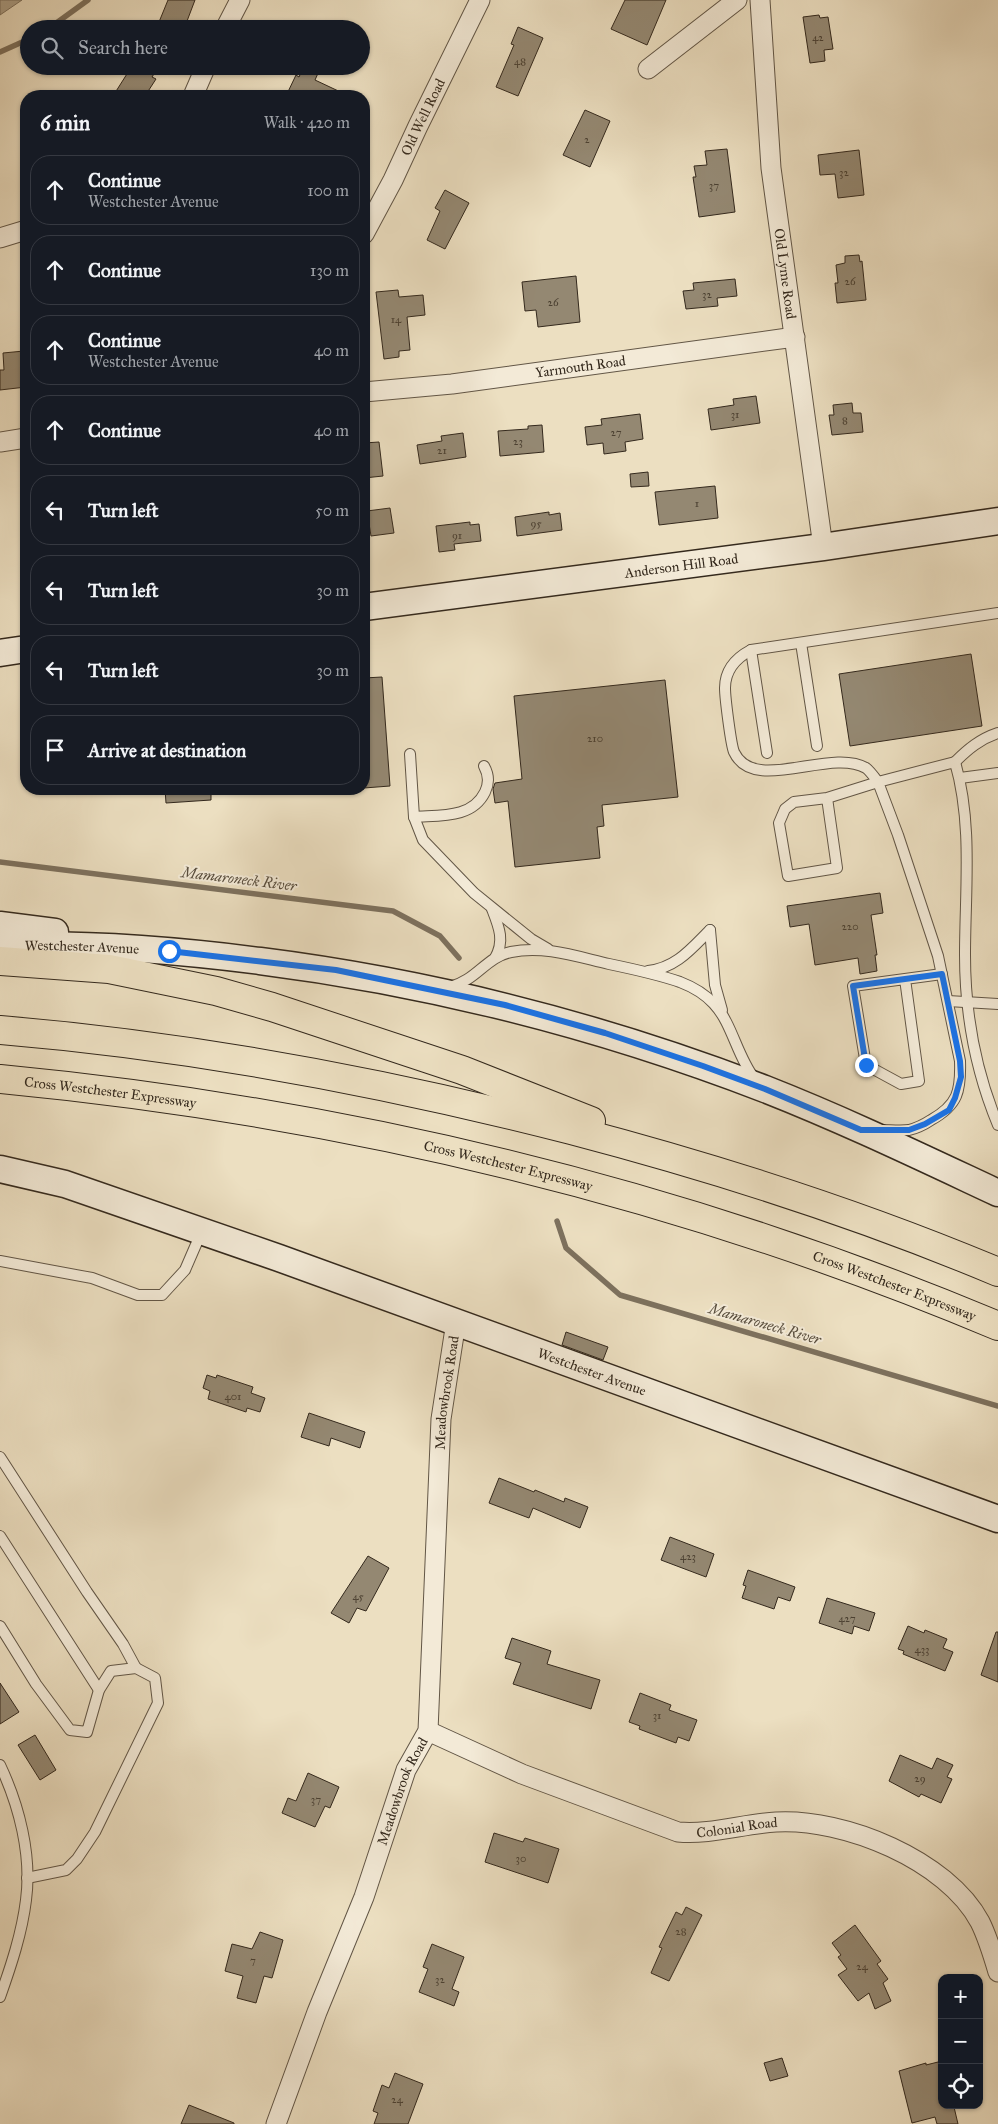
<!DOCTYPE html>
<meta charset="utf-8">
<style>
:root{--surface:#171b24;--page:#242831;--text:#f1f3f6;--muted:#9ea1a6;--line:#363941}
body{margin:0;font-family:"IM FELL Great Primer",serif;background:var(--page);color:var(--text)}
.controls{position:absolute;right:15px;bottom:15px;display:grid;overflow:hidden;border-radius:10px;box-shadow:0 1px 4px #0004}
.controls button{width:45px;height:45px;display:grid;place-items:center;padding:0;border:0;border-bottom:1px solid var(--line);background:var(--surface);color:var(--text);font:25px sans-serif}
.stop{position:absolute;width:15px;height:15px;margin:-11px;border:4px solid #1a73e8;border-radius:50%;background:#fff}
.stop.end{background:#1a73e8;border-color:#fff;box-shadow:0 1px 5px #0008}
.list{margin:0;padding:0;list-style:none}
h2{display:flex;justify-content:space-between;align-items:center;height:65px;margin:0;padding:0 20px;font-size:21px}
h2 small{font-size:16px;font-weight:400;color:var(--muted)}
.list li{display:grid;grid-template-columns:32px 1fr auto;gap:15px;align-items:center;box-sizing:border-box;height:70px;margin:0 10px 10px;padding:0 10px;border:1px solid var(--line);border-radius:20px}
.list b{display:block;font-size:19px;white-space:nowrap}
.list p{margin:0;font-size:16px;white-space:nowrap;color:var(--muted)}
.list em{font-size:16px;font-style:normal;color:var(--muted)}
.icon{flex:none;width:28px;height:28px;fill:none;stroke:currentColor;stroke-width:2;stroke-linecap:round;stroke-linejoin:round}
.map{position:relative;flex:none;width:998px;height:2124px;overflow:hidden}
.search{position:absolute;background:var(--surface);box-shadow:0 1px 4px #0004;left:20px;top:20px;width:350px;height:55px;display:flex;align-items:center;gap:12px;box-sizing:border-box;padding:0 18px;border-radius:28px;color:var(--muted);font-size:19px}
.panel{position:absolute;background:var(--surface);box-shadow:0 1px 4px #0004;left:20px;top:90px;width:350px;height:705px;border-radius:20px}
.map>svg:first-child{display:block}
.water{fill:#ada189;stroke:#7d715e}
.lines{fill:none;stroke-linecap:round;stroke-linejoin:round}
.stream{stroke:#7d715e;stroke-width:5.5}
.building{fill:#948872;stroke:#34291d}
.service-casing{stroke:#625646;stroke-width:12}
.minor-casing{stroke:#625646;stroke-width:21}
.secondary-casing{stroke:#34291d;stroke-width:29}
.motorway-casing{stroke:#34291d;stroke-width:30}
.service{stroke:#f3ead7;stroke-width:10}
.minor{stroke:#f3ead7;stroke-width:19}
.secondary{stroke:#f3ead7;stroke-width:26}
.motorway{stroke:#ecdfc1;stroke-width:28}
.route{stroke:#1a73e8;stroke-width:6}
.labels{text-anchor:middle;stroke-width:4;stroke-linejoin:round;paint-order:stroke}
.number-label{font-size:11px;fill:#4c4132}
.street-label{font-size:14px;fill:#34291d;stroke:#f3ead7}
.water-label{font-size:15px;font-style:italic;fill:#584d3d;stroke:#f3ead7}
</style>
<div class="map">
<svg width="998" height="2124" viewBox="0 0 998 2124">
<rect width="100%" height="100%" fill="#ecdfc1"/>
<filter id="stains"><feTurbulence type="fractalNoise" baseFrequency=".004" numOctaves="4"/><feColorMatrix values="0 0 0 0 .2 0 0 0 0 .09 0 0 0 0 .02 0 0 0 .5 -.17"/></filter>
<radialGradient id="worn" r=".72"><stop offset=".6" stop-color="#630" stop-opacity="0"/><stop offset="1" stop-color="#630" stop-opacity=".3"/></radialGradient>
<path class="water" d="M0 0H22L0 15Z"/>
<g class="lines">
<g class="stream">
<path d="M48 29 88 0"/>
<path d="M0 52 29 39"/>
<path d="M0 862 393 911 440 936 459 958"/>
<path d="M557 1221 566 1248 620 1295 998 1406"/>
</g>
</g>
<g class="building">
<path d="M168 0H195L184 29H176L159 22Z"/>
<path d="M625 0H666L647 45 611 29Z"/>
<path d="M819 15 820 18 828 17 833 49 824 50 825 61 810 63 803 17Z"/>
<path d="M518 27 543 38 518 96 496 87 514 45 511 44Z"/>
<path d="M132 66H159L152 77 156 79 145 96H113Z"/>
<path d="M304 66 319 71 315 80 349 96H286L296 75 299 77Z"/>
<path d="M585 110 610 121 590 167 563 155Z"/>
<path d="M727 149 735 212 699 217 693 177H696L694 166 707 165 705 151Z"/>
<path d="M859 150 864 195 838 198 835 174 820 175 818 155Z"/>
<path d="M445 190 469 203 445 249 427 240 440 211 435 208Z"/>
<path d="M859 255 860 262 862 261 866 300 837 303 835 283H838L836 265 845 263V256Z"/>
<path d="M576 276 580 322 538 327 536 310 525 311 522 282Z"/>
<path d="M735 279 737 296 717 298 718 306 686 309 683 291 694 290 693 283Z"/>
<path d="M398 290 399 297 423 295 425 315 407 317 410 350 399 351V357L384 359 376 292Z"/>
<path d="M24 351 26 387 0 390V370H4L3 353Z"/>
<path d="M756 396 760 423 711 430 708 409 734 405 733 399Z"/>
<path d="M852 403 853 413H861L863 432 832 435 829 415H834L833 405Z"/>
<path d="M640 414 643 439 625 442 626 451 604 454 603 443 587 445 585 427 602 425 601 419Z"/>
<path d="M542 425 544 452 500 456 498 431 528 429V426Z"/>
<path d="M463 433 466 457 420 464 417 445 442 441 441 436Z"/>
<path d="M379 442 383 476 364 478V443Z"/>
<path d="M648 472 649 486 631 487 630 474Z"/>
<path d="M715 486 718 518 659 525 655 492Z"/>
<path d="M390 508 394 533 371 536 367 511Z"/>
<path d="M549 512V515L560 513 562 530 517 536 515 517Z"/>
<path d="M470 522V525L479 524 481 541 454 544 455 550 439 552 436 526Z"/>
<path d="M971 654 982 726 850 746 839 674Z"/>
<path d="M382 677 390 786 364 788V678Z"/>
<path d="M665 680 678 797 602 805 604 826 597 827 600 858 515 867 508 801 495 803 493 789 495 783 522 779 514 696Z"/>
<path d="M165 789H211V800L166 803Z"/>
<path d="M880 893 883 913 871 915 877 955H875L877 971 860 974 858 958 815 965 809 924 790 927 787 906Z"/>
<path d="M566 1332 608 1347 603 1360 562 1345Z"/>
<path d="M207 1375 216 1378 217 1375 253 1387 251 1393 265 1398 260 1412 247 1408 246 1412 208 1399 210 1391 203 1388Z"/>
<path d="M309 1413 365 1432 360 1448 331 1438 329 1446 301 1437Z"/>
<path d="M499 1478 534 1492 535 1490 564 1502 565 1498 588 1507 580 1528 533 1508 529 1518 489 1503Z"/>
<path d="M670 1537 714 1554 706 1577 661 1560Z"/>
<path d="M368 1556 389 1568 366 1611 357 1608 349 1623 331 1613Z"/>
<path d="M748 1570 795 1587 790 1601 778 1597 774 1609 742 1598 746 1586 743 1585Z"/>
<path d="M827 1598 875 1613 869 1631 854 1626 852 1634 819 1623Z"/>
<path d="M908 1626 924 1633 925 1630 947 1639 943 1648 953 1652 945 1671 903 1654 904 1651 898 1649Z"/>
<path d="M996 1632H998V1682L981 1675Z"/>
<path d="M512 1638 551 1651 547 1664 600 1680 591 1709 513 1684 521 1663 505 1658Z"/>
<path d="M0 1683 19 1712 0 1724Z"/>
<path d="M640 1693 671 1705 669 1710 697 1720 689 1741 678 1737 676 1743 639 1729 640 1726 629 1722Z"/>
<path d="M35 1735 56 1770 40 1780 18 1745Z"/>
<path d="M900 1755 932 1769 937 1758 953 1765 947 1777 952 1779 941 1803 921 1794 919 1797 889 1781Z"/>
<path d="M308 1773 339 1787 330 1808 325 1806 315 1827 282 1813 288 1798 296 1801Z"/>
<path d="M494 1833 523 1842 525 1838 559 1849 548 1883 485 1862Z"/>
<path d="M686 1907 702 1915 669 1981 651 1973 662 1948 659 1947 676 1912 682 1915Z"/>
<path d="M855 1925 881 1961 877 1964 888 1979 883 1983 891 2001 875 2009 869 1993 858 2001 838 1975 847 1969 838 1957 841 1955 832 1943Z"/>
<path d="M260 1932 283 1940 272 1978 264 1976 256 2003 237 1998 243 1976 225 1971 232 1944 252 1949Z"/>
<path d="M432 1944 464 1957 452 1989 459 1992 454 2006 419 1992 428 1969 423 1967Z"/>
<path d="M782 2058 788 2076 770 2081 764 2063Z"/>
<path d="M942 2061V2105H951L952 2108 954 2107 958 2124H937L935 2117 912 2123 899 2071 926 2063V2065Z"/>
<path d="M395 2073 423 2084 408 2124H374L378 2113 373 2111 382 2085 389 2088Z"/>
<path d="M189 2105 234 2123V2124H181Z"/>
</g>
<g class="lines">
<defs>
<g id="service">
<path d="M801 643 817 746"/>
<path d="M751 650 767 753"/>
<path d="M410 754 414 817 423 840 474 893 531 939 548 949"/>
<path d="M955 762C968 749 980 739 998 733"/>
<path d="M960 778 998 773"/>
<path d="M827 798 837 868 788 876 779 823 785 809 794 802 827 798 878 782C875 778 870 771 866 768 830 747 754 795 734 752 731 745 725 698 725 688 725 670 736 658 751 650L998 613"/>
<path d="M414 817C439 815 472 819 485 792 489 784 489 775 484 766"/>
<path d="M492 909C499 927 505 941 495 958"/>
<path d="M710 930 715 985 722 1010"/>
<path d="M648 971C676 968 691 949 710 930"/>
<path d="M905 979 919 1081 901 1084 866 1065 853 986 942 974"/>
<path d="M450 987C477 980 486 957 511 952 544 945 578 957 609 964 633 969 657 974 680 982 693 987 705 994 714 1004 732 1023 737 1056 754 1078"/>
<path d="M948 1001 998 1004"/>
<path d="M882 1130C890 1130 901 1131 909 1130 917 1128 925 1124 931 1120 958 1105 961 1091 960 1061L938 956 898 835 878 782 955 762C973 824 965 891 965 955 965 1012 976 1072 998 1125"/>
<path d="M0 1261 92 1278 138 1295H162L185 1270 201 1233"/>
<path d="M0 1457 87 1592 123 1644 136 1668"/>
<path d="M0 1536 99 1690"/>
<path d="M0 1626 36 1684 70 1730 87 1732 99 1690 111 1671 136 1668 155 1678 158 1703 95 1832 77 1859 66 1870 27 1878"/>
<path d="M0 1765C19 1805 32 1855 26 1900 22 1933 11 1966 0 1997"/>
</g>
<g id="minor">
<path id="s1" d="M760 0 771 168 823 547"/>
<path d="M225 29 240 0"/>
<path d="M648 69 737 0"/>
<path d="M193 96 206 66"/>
<path id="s2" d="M364 234 393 180 418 126 480 0"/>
<path d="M0 238 26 230"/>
<path id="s3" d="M364 392 452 384 795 337"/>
<path d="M0 442 26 438"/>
<path id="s4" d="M428 1731 522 1774 678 1832C710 1835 743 1824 776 1822 844 1818 947 1860 980 1922 988 1938 993 1955 998 1972"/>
<path id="s5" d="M276 2124 317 2012 364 1897 406 1770 428 1731 441 1419 456 1322"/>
</g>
<g id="secondary">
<path id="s6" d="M364 607 823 547 998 521"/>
<path d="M0 653 26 649"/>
<path d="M0 925 55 932"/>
<path id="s7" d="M0 946C87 943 174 950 260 961 434 983 601 1026 765 1089 844 1120 921 1157 998 1193"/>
<path id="s8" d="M0 1169 65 1184 279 1258 998 1519"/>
</g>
<g id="motorway">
<path d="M0 961 109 969 216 991 272 1007 462 1070 591 1121"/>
<path d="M0 1030C192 1046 384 1082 571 1130 716 1168 860 1214 998 1272"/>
<path id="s9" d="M0 1079C344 1112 679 1192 998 1326"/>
</g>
</defs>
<use href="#service" class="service-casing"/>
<use href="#minor" class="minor-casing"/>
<use href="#secondary" class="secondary-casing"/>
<use href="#motorway" class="motorway-casing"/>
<use href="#service" class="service"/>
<use href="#minor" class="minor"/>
<use href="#secondary" class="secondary"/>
<use href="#motorway" class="motorway"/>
</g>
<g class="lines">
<path class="route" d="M169 951 336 970 505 1005 605 1033 703 1066 765 1089 861 1130H909L925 1124 949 1110 955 1098 961 1077 960 1061 942 974 853 986 866 1065"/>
</g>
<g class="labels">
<g class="number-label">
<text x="818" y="41">42</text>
<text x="520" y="65">48</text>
<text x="587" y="143">2</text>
<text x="844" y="176">32</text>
<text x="714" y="189">37</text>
<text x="850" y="285">26</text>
<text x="707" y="298">32</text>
<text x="553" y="306">26</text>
<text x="396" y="323">14</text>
<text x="735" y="418">31</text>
<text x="845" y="424">8</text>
<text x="616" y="436">27</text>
<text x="518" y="445">23</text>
<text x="442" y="454">21</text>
<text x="697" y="507">1</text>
<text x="536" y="527">95</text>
<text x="457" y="539">91</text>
<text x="595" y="742">210</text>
<text x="850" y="930">220</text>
<text x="233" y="1400">401</text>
<text x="688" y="1560">423</text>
<text x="358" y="1600">45</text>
<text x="847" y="1622">427</text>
<text x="922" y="1653">433</text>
<text x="657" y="1719">31</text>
<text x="920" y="1782">29</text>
<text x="316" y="1803">37</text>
<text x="521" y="1862">30</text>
<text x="681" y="1935">28</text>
<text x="253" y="1964">7</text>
<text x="862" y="1970">24</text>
<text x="440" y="1983">32</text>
<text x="397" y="2103">24</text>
</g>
<g class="street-label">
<text dy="5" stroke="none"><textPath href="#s2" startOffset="131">Old Well Road</textPath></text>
<text dy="5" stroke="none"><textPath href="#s1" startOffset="275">Old Lyme Road</textPath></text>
<text dy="5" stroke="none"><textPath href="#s3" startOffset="218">Yarmouth Road</textPath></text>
<text dy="5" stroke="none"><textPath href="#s6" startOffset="320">Anderson Hill Road</textPath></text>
<text dy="5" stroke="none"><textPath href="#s7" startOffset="82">Westchester Avenue</textPath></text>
<text dy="5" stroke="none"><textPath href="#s9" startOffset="111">Cross Westchester Expressway</textPath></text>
<text dy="5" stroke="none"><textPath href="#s9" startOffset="516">Cross Westchester Expressway</textPath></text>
<text dy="5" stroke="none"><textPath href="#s9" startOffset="921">Cross Westchester Expressway</textPath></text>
<text dy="5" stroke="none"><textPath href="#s8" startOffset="626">Westchester Avenue</textPath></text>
<text dy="5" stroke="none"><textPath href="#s5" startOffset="761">Meadowbrook Road</textPath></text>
<text dy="5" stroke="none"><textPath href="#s5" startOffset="356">Meadowbrook Road</textPath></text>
<text dy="5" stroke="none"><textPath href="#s4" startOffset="329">Colonial Road</textPath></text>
</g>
<g class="water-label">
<text transform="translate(239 879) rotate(7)" y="5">Mamaroneck River</text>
<text transform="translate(765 1324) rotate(16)" y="5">Mamaroneck River</text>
</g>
</g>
<rect width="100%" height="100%" filter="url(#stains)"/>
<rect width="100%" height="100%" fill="url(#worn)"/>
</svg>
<div class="controls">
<button>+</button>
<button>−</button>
<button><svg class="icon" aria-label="locate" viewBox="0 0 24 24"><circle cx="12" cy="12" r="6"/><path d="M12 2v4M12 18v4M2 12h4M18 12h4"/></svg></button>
</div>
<div class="stop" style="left:169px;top:951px"></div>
<div class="stop end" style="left:866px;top:1065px"></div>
<div class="search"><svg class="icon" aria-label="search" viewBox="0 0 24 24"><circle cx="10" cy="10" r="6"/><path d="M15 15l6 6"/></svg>Search here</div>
<section class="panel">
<h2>6 min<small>Walk · 420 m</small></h2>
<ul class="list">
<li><svg class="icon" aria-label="ahead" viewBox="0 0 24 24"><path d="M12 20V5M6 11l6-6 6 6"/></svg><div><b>Continue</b><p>Westchester Avenue</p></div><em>100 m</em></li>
<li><svg class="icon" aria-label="ahead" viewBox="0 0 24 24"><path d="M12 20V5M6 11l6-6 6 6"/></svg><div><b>Continue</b></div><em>130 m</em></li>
<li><svg class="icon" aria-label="ahead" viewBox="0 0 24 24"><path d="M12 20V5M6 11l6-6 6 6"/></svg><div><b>Continue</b><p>Westchester Avenue</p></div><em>40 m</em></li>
<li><svg class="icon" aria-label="ahead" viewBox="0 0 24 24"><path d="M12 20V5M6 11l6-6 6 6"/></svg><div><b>Continue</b></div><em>40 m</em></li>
<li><svg class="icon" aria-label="left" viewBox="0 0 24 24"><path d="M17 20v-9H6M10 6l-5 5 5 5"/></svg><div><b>Turn left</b></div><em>50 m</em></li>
<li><svg class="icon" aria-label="left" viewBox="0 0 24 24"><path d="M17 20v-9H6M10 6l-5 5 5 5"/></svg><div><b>Turn left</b></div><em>30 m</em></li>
<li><svg class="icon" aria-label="left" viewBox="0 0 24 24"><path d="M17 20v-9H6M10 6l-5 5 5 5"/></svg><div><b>Turn left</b></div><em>30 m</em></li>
<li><svg class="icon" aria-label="arrive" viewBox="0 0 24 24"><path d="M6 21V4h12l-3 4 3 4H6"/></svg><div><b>Arrive at destination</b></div></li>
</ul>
</section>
</div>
